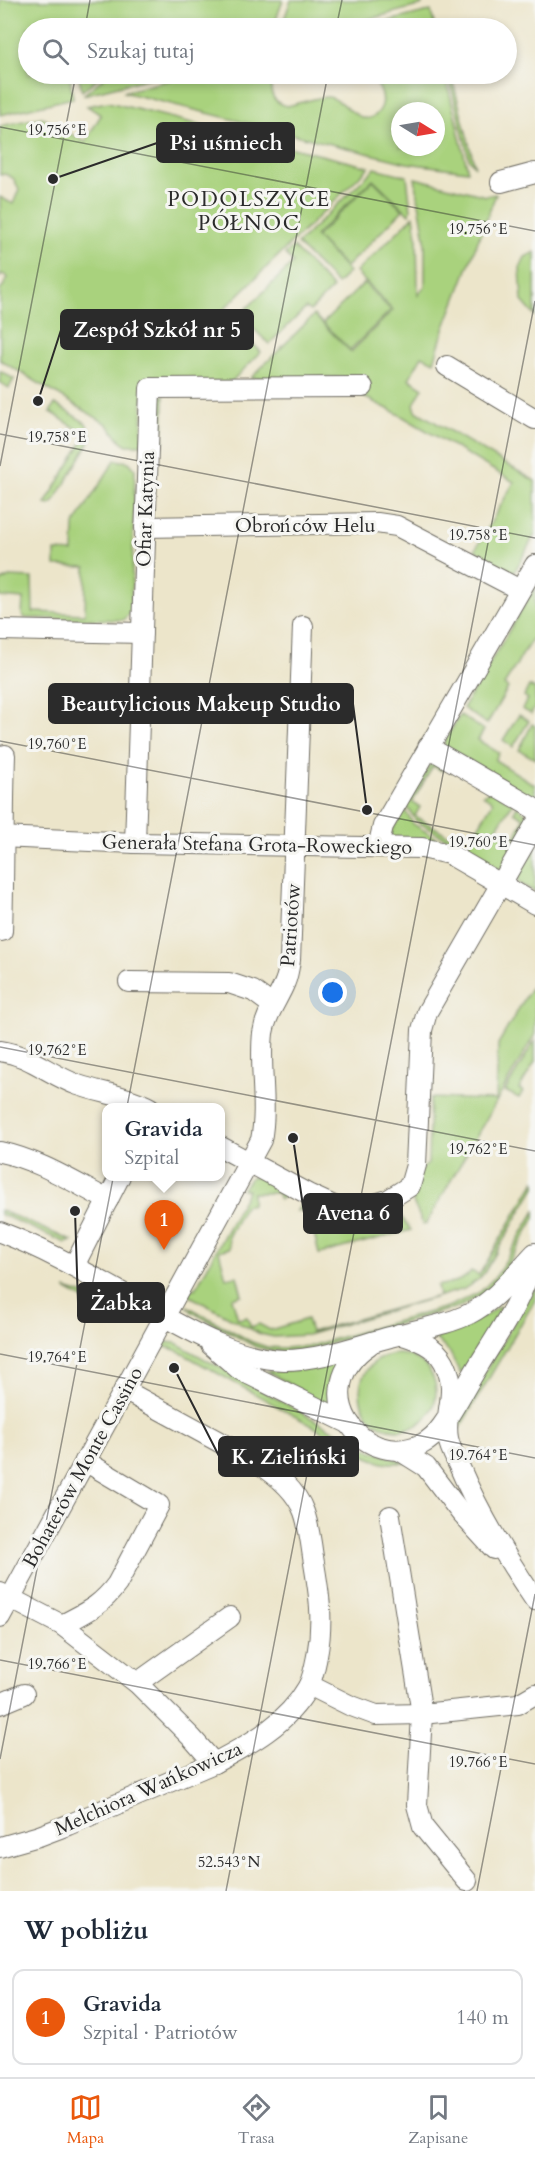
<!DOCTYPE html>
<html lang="pl">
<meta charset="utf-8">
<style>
:root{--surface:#fff;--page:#f6f6f7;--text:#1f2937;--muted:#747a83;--line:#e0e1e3;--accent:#ea580c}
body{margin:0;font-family:Cardo,serif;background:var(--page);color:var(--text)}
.compass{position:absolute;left:391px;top:102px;width:54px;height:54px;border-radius:50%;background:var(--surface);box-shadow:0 3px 9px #0003;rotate:101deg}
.you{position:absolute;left:333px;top:993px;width:21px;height:21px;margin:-15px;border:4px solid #fff;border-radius:50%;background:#1a73e8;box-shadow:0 0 0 9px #1a73e833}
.badge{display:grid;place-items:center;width:39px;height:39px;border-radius:50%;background:var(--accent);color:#fff;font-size:20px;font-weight:700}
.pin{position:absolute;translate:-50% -50px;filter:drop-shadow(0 2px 3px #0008)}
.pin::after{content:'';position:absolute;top:32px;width:21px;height:18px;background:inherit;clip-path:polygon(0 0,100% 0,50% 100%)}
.popup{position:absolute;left:102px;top:1103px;width:123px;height:78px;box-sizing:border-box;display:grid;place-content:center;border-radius:12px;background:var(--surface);filter:drop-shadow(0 2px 4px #0005);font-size:20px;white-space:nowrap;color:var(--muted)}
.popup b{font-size:22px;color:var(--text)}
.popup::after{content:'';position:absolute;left:50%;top:100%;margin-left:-12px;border:12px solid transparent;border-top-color:var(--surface)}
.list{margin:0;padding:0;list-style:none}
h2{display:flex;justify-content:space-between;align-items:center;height:78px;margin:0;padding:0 24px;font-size:26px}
h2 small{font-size:20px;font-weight:400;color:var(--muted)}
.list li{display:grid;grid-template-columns:39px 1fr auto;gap:18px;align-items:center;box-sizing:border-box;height:96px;margin:0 12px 12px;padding:0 12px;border:2px solid var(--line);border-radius:12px}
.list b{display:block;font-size:22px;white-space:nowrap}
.list p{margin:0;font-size:20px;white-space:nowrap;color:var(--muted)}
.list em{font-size:20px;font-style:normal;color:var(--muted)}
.icon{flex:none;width:33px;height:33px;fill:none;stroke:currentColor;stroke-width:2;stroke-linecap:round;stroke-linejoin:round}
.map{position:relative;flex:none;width:535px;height:1891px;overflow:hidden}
.search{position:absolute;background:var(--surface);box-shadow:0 3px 9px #0003;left:18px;right:18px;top:18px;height:66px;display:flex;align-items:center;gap:15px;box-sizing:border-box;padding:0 21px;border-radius:33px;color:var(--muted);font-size:22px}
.sheet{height:186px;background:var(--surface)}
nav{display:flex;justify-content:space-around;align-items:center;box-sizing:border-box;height:84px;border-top:2px solid var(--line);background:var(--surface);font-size:16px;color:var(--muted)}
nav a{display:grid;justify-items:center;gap:3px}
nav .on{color:var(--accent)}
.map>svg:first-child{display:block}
.green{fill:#a9d27d;stroke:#6a7e54;stroke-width:1.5;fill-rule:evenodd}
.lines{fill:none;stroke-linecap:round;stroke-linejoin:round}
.minor-casing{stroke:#6f6c63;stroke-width:22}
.minor{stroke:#fff;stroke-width:20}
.ticks{fill:none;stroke:#2b2b2b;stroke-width:1.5;stroke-opacity:0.45}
.labels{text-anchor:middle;stroke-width:6;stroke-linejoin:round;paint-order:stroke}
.street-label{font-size:20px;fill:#2b2b2b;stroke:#f6f6f2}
.neighbourhood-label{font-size:21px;letter-spacing:1.5px;fill:#2b2b2b;stroke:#f6f6f2}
.ticks-label{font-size:15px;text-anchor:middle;fill:#2b2b2b;stroke:#f6f6f2;stroke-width:6;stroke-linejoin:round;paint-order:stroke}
.leader{fill:none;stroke:#2b2b2b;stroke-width:2}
.callout-dot{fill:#2b2b2b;stroke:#f6f6f2;stroke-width:2}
.callout{fill:#2b2b2b;stroke:#2b2b2b;stroke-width:2}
.callout-label{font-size:21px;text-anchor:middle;font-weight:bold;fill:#fff}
</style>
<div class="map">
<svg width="535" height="1891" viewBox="0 0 535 1891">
<rect width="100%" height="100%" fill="#f6f6f2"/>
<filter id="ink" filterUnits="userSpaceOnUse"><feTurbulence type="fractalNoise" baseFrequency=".0167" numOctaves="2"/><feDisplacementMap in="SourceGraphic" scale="12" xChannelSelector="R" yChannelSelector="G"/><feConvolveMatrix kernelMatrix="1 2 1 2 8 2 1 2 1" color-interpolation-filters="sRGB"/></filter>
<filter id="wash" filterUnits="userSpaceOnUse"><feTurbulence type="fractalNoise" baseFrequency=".008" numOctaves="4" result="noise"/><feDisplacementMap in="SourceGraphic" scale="24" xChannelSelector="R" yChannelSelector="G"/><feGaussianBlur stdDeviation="1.35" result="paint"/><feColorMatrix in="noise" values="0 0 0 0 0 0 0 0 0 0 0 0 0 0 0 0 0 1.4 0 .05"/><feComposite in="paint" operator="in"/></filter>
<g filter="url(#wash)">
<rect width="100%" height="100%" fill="#ece5ca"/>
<g class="green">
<path d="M0 0H283L273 28H28V74H103L82 91 79 77 70 79 73 98 0 115Z"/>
<path d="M291 0H421L422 5 336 28H281Z"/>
<path d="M431 11 435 28H362L425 12Z"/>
<path d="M105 74H165L83 95 107 75Z"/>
<path d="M194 74H278C266 85 270 103 287 106 298 104 319 96 329 97 345 99 365 136 381 108 387 95 376 83 369 74H445L468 171 407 163 123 92ZM400 111H436V147H400Z"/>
<path d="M448 74H451L475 167 469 159Z"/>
<path d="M108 102 369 167 221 312 261 352 230 383 143 384 142 445H127L122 442 107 424 0 360V291L8 278 3 274 0 277V197L13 204 19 189 13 178 5 174 0 175V126L42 117 85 142 101 115 87 106Z"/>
<path d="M375 168 407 176 411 210 409 214 373 179 315 236 349 272 337 284 297 244Z"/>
<path d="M415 178 486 196 496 194 443 332 434 362 422 356 409 379 423 388 414 404 416 411 535 481V534L515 571H509L504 569 475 550 514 482 400 415 364 397 363 377 251 378 314 315 351 352 393 310 356 272 414 216 417 236 418 295 425 286V239Z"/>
<path d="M373 180 403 210 346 267 316 237Z"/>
<path d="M293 247 333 288 310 311 306 308 269 344 240 315 293 263 285 254Z"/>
<path d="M535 252V316L522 301 520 268 525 257Z"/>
<path d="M364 283 391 310 350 350 323 323Z"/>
<path d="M0 371 14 379 9 388 0 382Z"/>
<path d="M164 395 163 445H154L156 398Z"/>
<path d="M55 404 86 423 92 438 54 502 50 505 45 504 87 435 50 412Z"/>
<path d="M115 460 129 462 135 469 131 612 123 620 25 618 22 615 23 599 0 597V582L9 577 32 578 33 612 85 614 86 567 55 566V551L73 552 74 525Z"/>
<path d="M535 587V634L504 685 508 688 487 724 463 708Z"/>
<path d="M529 686 535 689V707L531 714 522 709 528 699 524 696Z"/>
<path d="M460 715 484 730 478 740 499 753 495 760 535 785V799L445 747 444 742Z"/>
<path d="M519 715 529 721 513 747 503 740Z"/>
<path d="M532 724 535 726V759L519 750Z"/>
<path d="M434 757 444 765 442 771 433 766 412 802 420 807 415 816 467 846 493 802 483 795 491 790 513 803 494 832 513 841 524 818 514 812 517 806 531 818 503 872 416 821 406 805Z"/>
<path d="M404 809 413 824 440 840 439 843 391 838 389 835Z"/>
<path d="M535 847V892L519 883 518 877Z"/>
<path d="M535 981V1034L426 1224H423L413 1202 418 1172 428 1164 430 1098 496 1100 498 1044Z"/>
<path d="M535 1040V1062L519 1089 523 1091 519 1098 505 1091Z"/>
<path d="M251 1177H258L288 1194 279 1200 278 1193H252V1205H245L228 1237 230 1248 219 1251 226 1278 237 1276 242 1295 232 1298 238 1319 247 1317 251 1327 259 1324 270 1330 307 1319 311 1332 439 1296 437 1286C449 1283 464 1282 471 1271L479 1275 535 1181V1187L484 1273 479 1279 464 1289 307 1335 274 1337 260 1334 186 1294 189 1290 196 1288 248 1190H242Z"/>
<path d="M301 1204C315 1210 335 1224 351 1223 367 1221 381 1210 397 1211L411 1230 319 1254 308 1208 297 1211Z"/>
<path d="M0 1210 72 1241 66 1243 0 1214Z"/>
<path d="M535 1211V1218L500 1278 485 1293 461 1306 307 1350 277 1352 256 1347 192 1312 187 1306 252 1342 267 1347 284 1348 310 1346 450 1306 480 1292 497 1275Z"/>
<path d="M535 1287V1300L458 1431V1418Z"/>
<path d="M65 1289 96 1298 131 1318 128 1324Z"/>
<path d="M499 1306 500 1309 462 1373H460L450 1353 432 1335 486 1315Z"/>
<path d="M165 1342 176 1343 369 1450 408 1463H383L368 1457 176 1350 159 1345Z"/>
<circle cx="398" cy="1392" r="38"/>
<path d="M339 1361 331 1408 266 1371 304 1369Z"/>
</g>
</g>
<g filter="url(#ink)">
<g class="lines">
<defs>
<g id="minor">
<path d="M501 182 535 173"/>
<path d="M447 366 535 419"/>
<path d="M145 527 377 523 397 526 520 590"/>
<path d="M0 630 142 633"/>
<path d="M428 747 535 809"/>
<path d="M0 837 135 843 422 848 449 854 535 904"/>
<path d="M135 843 150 388 363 387"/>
<path d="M378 847 383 826 535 565"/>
<path d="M2 931C4 872 3 814 5 755"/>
<path d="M129 982 229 983 253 991 272 1005"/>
<path d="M0 1051C30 1055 50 1075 78 1085 102 1093 127 1096 150 1108"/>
<path d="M221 1147 308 1194 338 1208 352 1211 388 1200 410 1186 416 1165 422 1030 427 1012 535 825"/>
<path d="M0 1152C39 1160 73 1182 108 1200"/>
<path d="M0 1232C50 1251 95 1278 142 1304 183 1327 235 1359 284 1360 320 1360 356 1346 390 1337 416 1329 445 1326 469 1314 495 1301 515 1274 535 1253"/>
<path d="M74 1266 120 1176"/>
<path d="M399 1334C416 1339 435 1345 444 1362 460 1393 443 1411 448 1438 450 1449 456 1459 460 1468 480 1515 507 1559 535 1600"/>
<path d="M211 1345 240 1370 350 1424"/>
<path d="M369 1345C305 1388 359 1472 422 1444 430 1440 437 1433 442 1426 456 1406 467 1384 480 1363 496 1337 514 1311 525 1283 529 1275 531 1266 534 1258"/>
<path d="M399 1450 426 1467 461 1513 494 1549"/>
<path d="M390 1516 422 1714 417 1805 423 1827 467 1881"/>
<path d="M0 1593 62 1625 137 1683 192 1738 214 1763"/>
<path d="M0 1617 261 1140C268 1105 259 1068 263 1033 266 1013 278 1000 285 982 288 975 289 967 290 960L303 626"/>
<path d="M62 1625C86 1612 100 1607 117 1584L159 1505 85 1461"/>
<path d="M137 1683 230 1617"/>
<path d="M309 1685 349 1705 376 1715 422 1714 518 1704 535 1694"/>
<path d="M0 1704 24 1694"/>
<path d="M0 1847 39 1836 68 1825 214 1763C250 1744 287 1724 308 1687 313 1678 315 1666 317 1656 324 1620 319 1592 313 1557 311 1542 309 1526 304 1512 296 1490 277 1475 258 1463L124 1390"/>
</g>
</defs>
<use href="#minor" class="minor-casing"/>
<use href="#minor" class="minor"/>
</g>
</g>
<path class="ticks" d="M85 28 90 0M336 28 342 0M0 127 535 231M0 434 535 538M0 466 76 74M0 741 535 845M0 1047 535 1151M0 1354 535 1458M0 1660 535 1764M0 1759 328 74M226 1891 535 301M477 1891 535 1594"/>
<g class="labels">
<g class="street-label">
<text transform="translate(145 509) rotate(-88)" y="7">Ofiar Katynia</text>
<text x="305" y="532">Obrońców Helu</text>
<text transform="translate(257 844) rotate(1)" y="7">Generała Stefana Grota-Roweckiego</text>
<text transform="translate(290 925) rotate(-86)" y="7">Patriotów</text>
<text transform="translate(82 1467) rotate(-61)" y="7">Bohaterów Monte Cassino</text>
<text transform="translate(148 1788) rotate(-24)" y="7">Melchiora Wańkowicza</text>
</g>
<g class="neighbourhood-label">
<text x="249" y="206">PODOLSZYCE<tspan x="249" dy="24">PÓŁNOC</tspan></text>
</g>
</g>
<g class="ticks-label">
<text x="57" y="135">19.756°E</text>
<text x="478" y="234">19.756°E</text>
<text x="57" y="442">19.758°E</text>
<text x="478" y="540">19.758°E</text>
<text x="57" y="749">19.760°E</text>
<text x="478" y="847">19.760°E</text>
<text x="57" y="1055">19.762°E</text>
<text x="478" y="1154">19.762°E</text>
<text x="57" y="1362">19.764°E</text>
<text x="478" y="1460">19.764°E</text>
<text x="57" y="1669">19.766°E</text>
<text x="478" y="1767">19.766°E</text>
<text x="229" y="1867">52.543°N</text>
</g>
<path class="leader" d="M53 179L157 143M38 401L61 330M367 810L353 704M293 1138L304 1213M75 1211L78 1303M174 1368L219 1456"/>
<g class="callout-dot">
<circle cx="53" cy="179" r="6"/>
<circle cx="38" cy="401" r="6"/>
<circle cx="367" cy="810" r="6"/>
<circle cx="293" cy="1138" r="6"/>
<circle cx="75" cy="1211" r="6"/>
<circle cx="174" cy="1368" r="6"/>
</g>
<g class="callout">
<rect x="157" y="123" width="137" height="39" rx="6"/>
<rect x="61" y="310" width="192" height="39" rx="6"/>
<rect x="49" y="684" width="304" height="39" rx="6"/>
<rect x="304" y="1194" width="98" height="39" rx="6"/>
<rect x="78" y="1283" width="86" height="39" rx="6"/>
<rect x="219" y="1437" width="139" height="39" rx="6"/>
</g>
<g class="callout-label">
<text x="226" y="150">Psi uśmiech</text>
<text x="157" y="337">Zespół Szkół nr 5</text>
<text x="201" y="711">Beautylicious Makeup Studio</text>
<text x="353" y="1220">Avena 6</text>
<text x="121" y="1310">Żabka</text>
<text x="289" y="1464">K. Zieliński</text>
</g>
</svg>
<svg class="compass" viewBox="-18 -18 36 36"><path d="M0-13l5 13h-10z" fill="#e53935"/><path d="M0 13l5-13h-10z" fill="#747a83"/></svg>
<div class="you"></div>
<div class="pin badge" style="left:164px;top:1250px">1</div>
<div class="popup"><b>Gravida</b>Szpital</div>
<div class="search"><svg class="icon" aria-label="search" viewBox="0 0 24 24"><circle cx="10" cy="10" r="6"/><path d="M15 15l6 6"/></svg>Szukaj tutaj</div>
</div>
<section class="sheet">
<h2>W pobliżu<small></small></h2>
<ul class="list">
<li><span class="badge">1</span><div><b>Gravida</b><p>Szpital · Patriotów</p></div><em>140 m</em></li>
</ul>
</section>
<nav>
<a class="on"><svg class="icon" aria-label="map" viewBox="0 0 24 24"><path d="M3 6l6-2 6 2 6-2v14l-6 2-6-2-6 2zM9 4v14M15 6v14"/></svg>Mapa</a>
<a><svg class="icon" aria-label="directions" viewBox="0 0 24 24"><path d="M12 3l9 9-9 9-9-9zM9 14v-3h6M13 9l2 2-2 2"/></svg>Trasa</a>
<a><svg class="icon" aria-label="saved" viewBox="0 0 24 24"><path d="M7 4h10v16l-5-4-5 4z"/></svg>Zapisane</a>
</nav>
